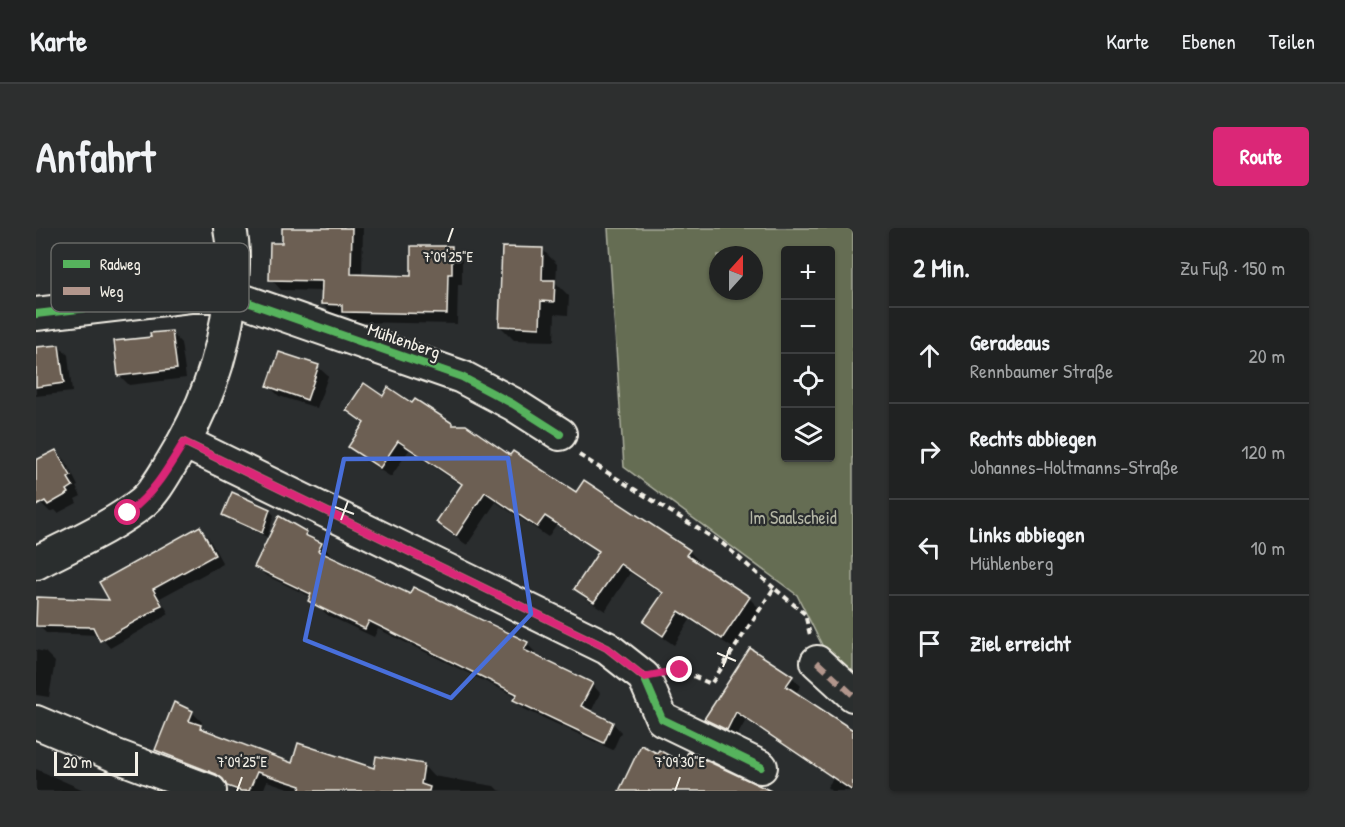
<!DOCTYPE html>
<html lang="de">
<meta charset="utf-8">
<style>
:root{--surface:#202222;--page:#2d2f2f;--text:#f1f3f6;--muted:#a2a4a5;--line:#3d3f40;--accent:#db2777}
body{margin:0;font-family:"Patrick Hand",sans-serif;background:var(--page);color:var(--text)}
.controls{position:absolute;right:18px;top:18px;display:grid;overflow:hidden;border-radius:6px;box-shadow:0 2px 4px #0004}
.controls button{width:54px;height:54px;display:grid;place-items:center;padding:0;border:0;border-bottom:2px solid var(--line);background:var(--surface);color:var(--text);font:30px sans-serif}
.compass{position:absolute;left:673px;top:18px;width:54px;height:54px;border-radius:50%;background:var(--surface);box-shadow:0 2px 4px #0004;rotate:21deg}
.scale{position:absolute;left:18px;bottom:15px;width:84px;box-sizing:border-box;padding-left:6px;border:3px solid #f4f1e8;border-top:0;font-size:16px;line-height:21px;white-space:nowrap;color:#f4f1e8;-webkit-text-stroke:4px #2a2d2e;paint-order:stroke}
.stop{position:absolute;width:18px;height:18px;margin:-14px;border:4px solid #db2777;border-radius:50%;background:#fff}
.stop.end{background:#db2777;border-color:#fff;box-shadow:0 2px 6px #0008}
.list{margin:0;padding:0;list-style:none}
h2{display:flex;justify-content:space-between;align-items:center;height:78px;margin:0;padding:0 24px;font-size:26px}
h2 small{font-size:20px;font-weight:400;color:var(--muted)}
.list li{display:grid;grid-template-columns:39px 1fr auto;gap:18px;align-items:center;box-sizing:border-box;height:96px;padding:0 24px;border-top:2px solid var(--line)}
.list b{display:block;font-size:22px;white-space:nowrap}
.list p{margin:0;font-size:20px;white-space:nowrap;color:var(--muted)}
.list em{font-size:20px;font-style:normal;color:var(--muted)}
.icon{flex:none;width:33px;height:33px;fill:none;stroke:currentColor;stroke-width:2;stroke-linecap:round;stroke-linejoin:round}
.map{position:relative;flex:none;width:817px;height:563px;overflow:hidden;border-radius:6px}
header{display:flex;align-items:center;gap:36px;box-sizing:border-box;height:84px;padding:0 30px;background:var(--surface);border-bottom:2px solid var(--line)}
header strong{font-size:28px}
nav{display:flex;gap:33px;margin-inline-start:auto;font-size:21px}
.intro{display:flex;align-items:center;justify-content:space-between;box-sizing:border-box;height:144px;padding:0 36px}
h1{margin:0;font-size:42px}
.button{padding:15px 27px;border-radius:6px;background:var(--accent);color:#fff;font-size:21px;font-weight:700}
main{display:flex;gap:36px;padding:0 36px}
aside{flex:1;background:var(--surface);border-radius:6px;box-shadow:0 2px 4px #0004}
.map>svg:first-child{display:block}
.green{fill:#656d53;stroke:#acaf9e;stroke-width:1.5;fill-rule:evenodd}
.shadow{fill:#0007}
.building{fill:#6c5f53;stroke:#f4f1e8;stroke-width:1.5}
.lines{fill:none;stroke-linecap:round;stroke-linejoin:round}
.minor-casing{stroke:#f4f1e8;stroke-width:36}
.path{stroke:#f4f1e8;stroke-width:4;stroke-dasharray:6 4.5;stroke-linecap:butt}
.minor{stroke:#2a2d2e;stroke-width:32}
.quiet{stroke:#b2968c;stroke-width:6;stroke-dasharray:12 6;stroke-linecap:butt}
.cycleway-casing{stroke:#2a2d2e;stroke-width:11}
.cycleway{stroke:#56b35d;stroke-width:8}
.route{stroke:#db2777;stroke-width:8}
.marked{fill:none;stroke:#486fdb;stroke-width:4.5;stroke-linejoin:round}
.ticks{fill:none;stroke:#f4f1e8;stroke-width:2}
.labels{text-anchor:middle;stroke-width:4.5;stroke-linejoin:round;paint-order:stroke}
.street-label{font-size:18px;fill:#f4f1e8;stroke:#2a2d2e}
.park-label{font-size:18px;fill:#b4b6a5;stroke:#2a2d2e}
.key{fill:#2a2d2e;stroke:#676866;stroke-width:1.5}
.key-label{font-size:16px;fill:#f4f1e8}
.ticks-label{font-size:15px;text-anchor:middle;fill:#f4f1e8;stroke:#2a2d2e;stroke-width:4.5;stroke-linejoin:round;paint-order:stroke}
</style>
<header>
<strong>Karte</strong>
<nav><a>Karte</a><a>Ebenen</a><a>Teilen</a></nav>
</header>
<div class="intro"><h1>Anfahrt</h1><a class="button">Route</a></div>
<main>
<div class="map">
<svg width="817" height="563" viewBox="0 0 817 563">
<rect width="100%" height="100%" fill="#2a2d2e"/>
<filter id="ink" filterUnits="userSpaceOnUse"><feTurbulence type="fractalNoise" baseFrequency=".0167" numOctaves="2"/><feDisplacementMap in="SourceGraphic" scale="12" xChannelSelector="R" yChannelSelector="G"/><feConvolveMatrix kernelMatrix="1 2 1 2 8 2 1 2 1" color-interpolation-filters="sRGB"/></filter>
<g filter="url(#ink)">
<path class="green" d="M572 0H817V452L790 425 761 367 588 239ZM750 22H794V230H750ZM682 27H718V63H682Z"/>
<g class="shadow">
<path d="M248 0H327L326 48 377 49 416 19 426 30V56H422L421 96 318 94 311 87 297 86 286 76 287 63 245 62 235 51 247 17Z"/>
<path d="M507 22 521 36 520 55 533 68 532 87 519 86 518 113 478 112 464 98Z"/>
<path d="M136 105 145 115 150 150 93 157 83 147 116 110Z"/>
<path d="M23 118 32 127 36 164 0 168V121Z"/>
<path d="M282 139 292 148 281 180 243 168 233 158Z"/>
<path d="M347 170 377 177 540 266 653 323 663 333 661 336 713 370 724 381 697 420 654 392 638 417 619 404 609 394 628 367 594 345 569 383 550 371 540 361 564 325 520 297 512 309 460 274 431 317 412 304 402 294 426 258 373 222 355 249 324 229 314 219 328 197 311 182Z"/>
<path d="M20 223 29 232 42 258 40 259 45 268 39 271 41 275 22 285 19 282 14 284 5 275 0 266V234Z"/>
<path d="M233 282 238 287 231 309 192 291 188 287Z"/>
<path d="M243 290 270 305 279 313 285 316 294 325 292 329 374 368 491 416 499 424 498 428 556 456 564 465 555 484 577 495 585 504 577 522 488 481 479 472 481 469 342 401 338 409 293 388 274 372 275 369 229 347 220 339Z"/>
<path d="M163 300 172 309 187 336 124 370 133 386 74 420 63 407 10 405 2 397 75 373Z"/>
<path d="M0 422 9 424 19 434 13 469 0 467Z"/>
<path d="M756 449 765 458 759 466 817 505V563H795L791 559 797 551 710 492 700 510 679 500 670 491Z"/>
<path d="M156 484 166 494 164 499 169 503 257 537 339 542 387 537 397 548 458 558 462 562 467 563H261L231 553 227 563H198L191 555 131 531 121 522Z"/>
<path d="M0 541 50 563H0Z"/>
</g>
<g class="building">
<path d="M246 0H316L315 46 375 48V18H416V46H412L411 86 306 84V77L285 76 286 53 233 52 234 15H246Z"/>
<path d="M466 19 507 20 506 52H519L518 74 505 73 504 100 463 98Z"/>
<path d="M136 103 141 141 82 148 78 113 115 109 114 105Z"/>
<path d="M23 117 28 155 0 159V119Z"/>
<path d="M243 124 283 137 271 172 231 158Z"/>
<path d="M328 155 347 168 352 159 376 175 379 171 416 195V197H430L474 227 477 223 540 264 548 252 654 322 650 327 714 369 686 411 643 383 627 408 607 394 627 365 584 336 558 374 538 361 563 323 509 288 501 299 449 264 420 308 400 294 426 256 362 213 344 240 312 219 328 195 310 182Z"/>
<path d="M20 222 35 248 32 250 37 258 31 262 33 265 12 277 9 273 0 278V232Z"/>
<path d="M196 264 234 281 226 305 186 287Z"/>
<path d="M243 288 271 304 269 307 286 315 282 323 374 366 377 359 492 414 488 422 557 455 545 478 577 494 568 515 477 472 481 466 333 393 329 401 283 379 272 373 275 366 218 339Z"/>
<path d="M164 298 179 327 117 361 126 377 119 380 120 382 64 413 57 399 0 398 1 369 73 372 63 354Z"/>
<path d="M714 420 757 448 750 458 817 502V563L700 484 691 502 668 491Z"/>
<path d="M138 474 157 483 153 493 165 497 164 500 256 535 262 515 338 540 340 528 388 536 385 556 394 559 393 563H263L265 558 221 544 213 563H205L191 558 187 551 180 546 119 522Z"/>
<path d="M605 517 621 525 623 522 647 535 652 524 735 563H583Z"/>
</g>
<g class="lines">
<defs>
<g id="minor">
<path d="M0 86 154 68H194L426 149 477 176 524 206"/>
<path d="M148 214 571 420 608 449 626 491 725 539"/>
<path d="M0 335C34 317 78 298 107 274 119 264 128 247 136 234 168 182 186 133 194 72 197 47 199 25 194 0"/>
<path d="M781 434 817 467"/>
<path d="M0 494 78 527 174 563"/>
</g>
</defs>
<use href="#minor" class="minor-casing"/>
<g class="path">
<path d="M543 227 687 316 738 360"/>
<path d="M638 443 644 442 675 456 738 360 769 386 774 407"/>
</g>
<use href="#minor" class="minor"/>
<path class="quiet" d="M781 434 817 467"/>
<defs>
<g id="cycleway">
<path d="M0 86 154 68H194L426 149 477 176 524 206"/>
<path d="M148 214 571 420 608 449 626 491 725 539"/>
</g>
</defs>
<use href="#cycleway" class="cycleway-casing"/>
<use href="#cycleway" class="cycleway"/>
</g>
</g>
<g class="lines" filter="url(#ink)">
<path class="route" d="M92 285C118 265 131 242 148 214L571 420 608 449 644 442"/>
</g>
<path class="marked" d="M472 230 495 386 415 470 269 412 308 231Z"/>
<path class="ticks" d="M412 14 417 0M299 279 318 286M305 292 312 273M681 425 700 433M687 439 694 419M201 563 206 549M639 563 644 549"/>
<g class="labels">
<g class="street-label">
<text transform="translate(368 113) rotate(19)" y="6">Mühlenberg</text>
</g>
<g class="park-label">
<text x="757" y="296">Im Saalscheid</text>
</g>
</g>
<rect x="15" y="15" width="198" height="69" rx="9" class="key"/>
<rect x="27" y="32" width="27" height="8" fill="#56b35d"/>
<rect x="27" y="59" width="27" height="8" fill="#b2968c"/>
<g class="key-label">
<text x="64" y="42">Radweg</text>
<text x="64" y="69">Weg</text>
</g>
<g class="ticks-label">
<text x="412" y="34">7°09'25"E</text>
<text x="206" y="539">7°09'25"E</text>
<text x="644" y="539">7°09'30"E</text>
</g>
</svg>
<div class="controls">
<button>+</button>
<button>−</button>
<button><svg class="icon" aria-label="locate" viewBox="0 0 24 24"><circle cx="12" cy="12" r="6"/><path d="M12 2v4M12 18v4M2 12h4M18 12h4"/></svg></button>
<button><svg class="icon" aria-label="layers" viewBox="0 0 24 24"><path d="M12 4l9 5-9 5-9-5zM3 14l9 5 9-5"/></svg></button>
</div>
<svg class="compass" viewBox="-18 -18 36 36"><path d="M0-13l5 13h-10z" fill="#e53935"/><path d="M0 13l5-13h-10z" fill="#a2a4a5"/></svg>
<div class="scale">20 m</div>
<div class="stop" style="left:92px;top:285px"></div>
<div class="stop end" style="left:644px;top:442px"></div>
</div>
<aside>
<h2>2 Min.<small>Zu Fuß · 150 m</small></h2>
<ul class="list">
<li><svg class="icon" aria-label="ahead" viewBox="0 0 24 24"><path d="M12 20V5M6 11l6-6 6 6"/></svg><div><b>Geradeaus</b><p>Rennbaumer Straße</p></div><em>20 m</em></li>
<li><svg class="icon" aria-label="right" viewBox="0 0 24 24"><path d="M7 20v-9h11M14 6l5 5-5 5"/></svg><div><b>Rechts abbiegen</b><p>Johannes-Holtmanns-Straße</p></div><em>120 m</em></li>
<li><svg class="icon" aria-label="left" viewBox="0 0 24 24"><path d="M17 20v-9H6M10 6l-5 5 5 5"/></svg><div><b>Links abbiegen</b><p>Mühlenberg</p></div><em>10 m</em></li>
<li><svg class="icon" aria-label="arrive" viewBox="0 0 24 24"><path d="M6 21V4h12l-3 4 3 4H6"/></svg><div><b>Ziel erreicht</b></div></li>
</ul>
</aside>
</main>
